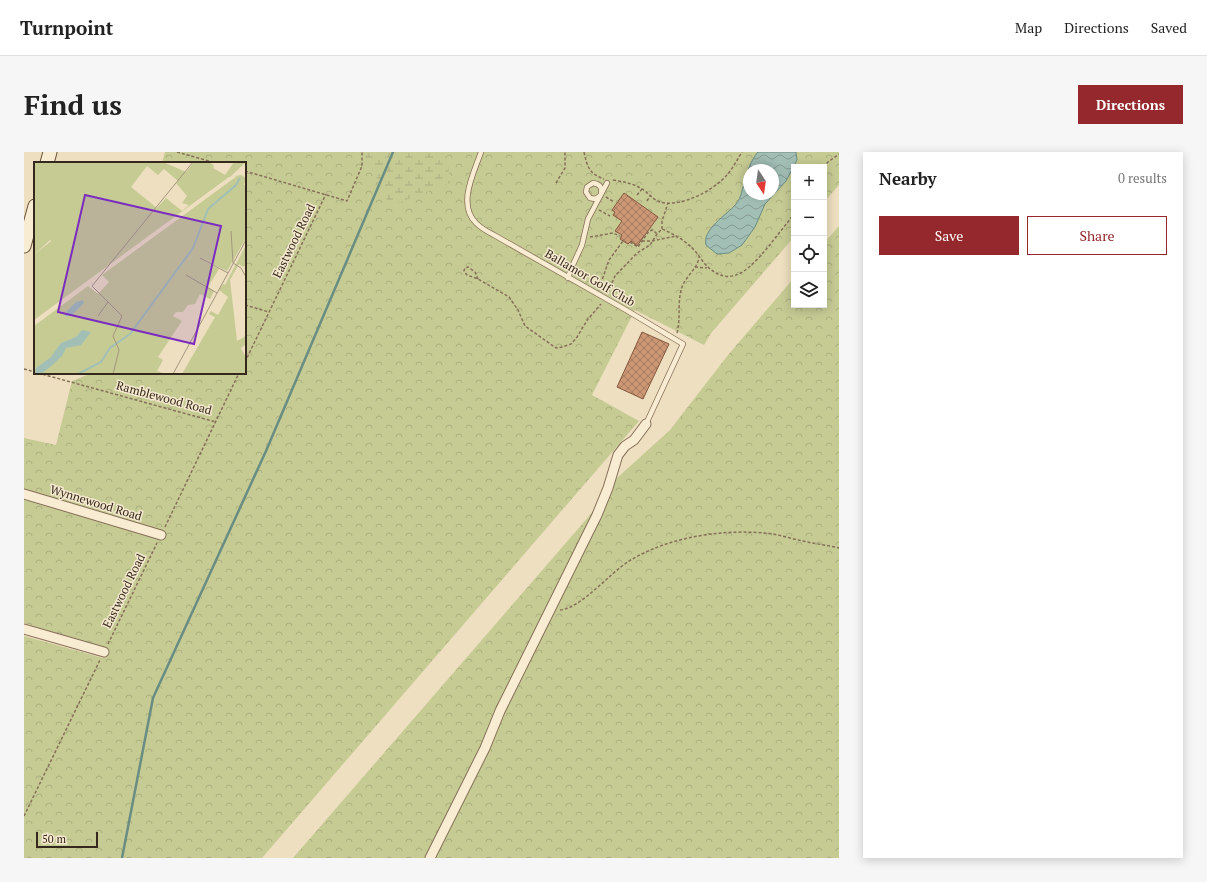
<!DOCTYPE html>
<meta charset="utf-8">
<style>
:root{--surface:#fff;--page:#f6f6f6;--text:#222;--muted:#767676;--line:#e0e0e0;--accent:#94282c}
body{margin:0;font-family:"PT Serif",serif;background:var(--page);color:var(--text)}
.controls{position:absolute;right:12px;top:12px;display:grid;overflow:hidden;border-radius:0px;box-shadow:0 2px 10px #0003}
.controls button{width:36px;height:36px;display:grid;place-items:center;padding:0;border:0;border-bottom:1px solid var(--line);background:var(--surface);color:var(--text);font:20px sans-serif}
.compass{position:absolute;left:719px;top:12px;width:36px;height:36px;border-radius:50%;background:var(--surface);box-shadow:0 2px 10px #0003;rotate:167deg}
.scale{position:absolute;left:12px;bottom:10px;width:62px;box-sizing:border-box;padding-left:4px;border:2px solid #35281c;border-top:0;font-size:11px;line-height:14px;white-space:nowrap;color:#35281c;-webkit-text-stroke:3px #f5e9cf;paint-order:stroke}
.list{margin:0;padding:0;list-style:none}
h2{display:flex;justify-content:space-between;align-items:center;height:52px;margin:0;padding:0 16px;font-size:17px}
h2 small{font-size:13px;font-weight:400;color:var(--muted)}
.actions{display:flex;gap:8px;padding:12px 16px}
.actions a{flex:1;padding:9px 0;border:1px solid var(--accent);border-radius:0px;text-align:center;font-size:14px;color:var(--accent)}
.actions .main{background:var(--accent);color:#fff}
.icon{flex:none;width:22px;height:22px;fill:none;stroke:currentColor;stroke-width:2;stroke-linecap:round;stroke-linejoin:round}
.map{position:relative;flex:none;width:815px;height:706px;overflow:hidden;border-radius:0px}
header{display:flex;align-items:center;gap:24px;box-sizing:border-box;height:56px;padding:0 20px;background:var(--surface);border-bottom:1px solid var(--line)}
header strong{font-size:19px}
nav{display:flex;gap:22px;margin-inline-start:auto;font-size:14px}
.intro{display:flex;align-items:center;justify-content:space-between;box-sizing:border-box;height:96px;padding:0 24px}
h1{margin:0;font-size:28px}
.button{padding:10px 18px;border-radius:0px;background:var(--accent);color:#fff;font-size:14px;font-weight:700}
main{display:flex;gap:24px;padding:0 24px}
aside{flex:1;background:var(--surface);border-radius:0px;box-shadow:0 2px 10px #0003}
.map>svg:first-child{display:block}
.forest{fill:url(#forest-crowns);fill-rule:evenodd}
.wetland{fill:url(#wetland-marsh)}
.water{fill:url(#water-waves);stroke:#6a8d83;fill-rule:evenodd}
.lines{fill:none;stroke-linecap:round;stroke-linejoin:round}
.stream{stroke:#6a8d83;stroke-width:2.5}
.building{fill:url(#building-cross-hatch);stroke:#85583e}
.lane-casing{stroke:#866f58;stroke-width:6}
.street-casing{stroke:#866f58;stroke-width:11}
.secondary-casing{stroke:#67503b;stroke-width:15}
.path{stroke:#866f58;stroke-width:1.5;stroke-dasharray:3 2;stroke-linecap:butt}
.lane{stroke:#f8ecd2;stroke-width:4.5}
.street{stroke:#f8ecd2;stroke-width:9}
.secondary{stroke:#f8ecd2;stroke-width:13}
.labels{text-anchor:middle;stroke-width:3;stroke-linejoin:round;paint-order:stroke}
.street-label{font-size:12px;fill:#35281c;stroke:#f5e9cf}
.inset-river{fill:none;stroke:#a2bfb6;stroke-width:2}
.inset-road{fill:none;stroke:#a3967e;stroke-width:1}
.view{fill:#7b2cbf;fill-opacity:0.15;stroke:#7b2cbf;stroke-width:2}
.inset-edge{fill:none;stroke:#35281c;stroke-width:2}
</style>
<header>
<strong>Turnpoint</strong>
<nav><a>Map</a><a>Directions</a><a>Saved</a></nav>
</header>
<div class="intro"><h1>Find us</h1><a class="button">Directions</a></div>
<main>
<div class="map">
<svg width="815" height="706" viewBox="0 0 815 706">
<defs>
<pattern id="forest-crowns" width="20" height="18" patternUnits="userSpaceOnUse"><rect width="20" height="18" fill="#c6cb94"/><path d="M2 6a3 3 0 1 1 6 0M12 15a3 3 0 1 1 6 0" fill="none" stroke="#abae7f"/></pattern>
<pattern id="wetland-marsh" width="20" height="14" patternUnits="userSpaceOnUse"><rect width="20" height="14" fill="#c6cb94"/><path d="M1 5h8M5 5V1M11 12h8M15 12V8" fill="none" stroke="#abae7f"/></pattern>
<pattern id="water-waves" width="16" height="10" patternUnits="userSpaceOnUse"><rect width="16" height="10" fill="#a2bfb6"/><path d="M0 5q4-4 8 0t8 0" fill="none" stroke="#859b93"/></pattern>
<pattern id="building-cross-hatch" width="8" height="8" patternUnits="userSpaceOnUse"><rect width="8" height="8" fill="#cb9775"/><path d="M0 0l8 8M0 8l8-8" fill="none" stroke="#a67b5f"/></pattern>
</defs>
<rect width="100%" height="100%" fill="#eddfbf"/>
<g class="forest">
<path d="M141 0H815V33L800 50V15H770V85L688 180 680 193 611 158 568 243 615 269 238 706H0V484L79 506 84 498 0 471V286L32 293 48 229 68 221H221V11H138ZM725 18H749V42H725Z"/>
<path d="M815 74V706H269L566 363 593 326 646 278 704 203 770 126V153H800V91Z"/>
</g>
<path class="wetland" d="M344 0H423L426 31 366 54 343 7Z"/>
<path class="water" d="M734 0H772L773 8 762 29 741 52 731 75 718 93 705 101 693 102 682 93C678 77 703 63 712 52 718 45 718 36 721 28 724 18 727 8 734 0ZM725 18H749V42H725Z"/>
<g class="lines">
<path class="stream" d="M98 706 129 546 242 299 369 0"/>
</g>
<g class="building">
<path d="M600 41 634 65 613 94 607 89 604 92 596 87 598 83 591 79 598 69 589 63 591 60 588 58Z"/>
<path d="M618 180 645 192 619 247 593 235Z"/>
</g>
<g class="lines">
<defs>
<g id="lane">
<path d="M457 0C450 21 433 52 452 71 457 76 464 80 470 83L602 158 659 192 622 272"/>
<path d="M576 44 571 47 566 46 562 40 563 35 569 31C575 32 579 35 577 42"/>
<path d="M544 126 547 117 558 93 564 67 583 31"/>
</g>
<g id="street">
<path d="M0 342 137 383"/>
<path d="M0 477 80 500"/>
<path d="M406 706 461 596 476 559 573 363 584 336 594 303 601 294 610 288 622 272"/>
</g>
<g id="secondary">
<path d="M23 11 26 0"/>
<path d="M0 94 11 54"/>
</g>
</defs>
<use href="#lane" class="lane-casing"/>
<use href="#street" class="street-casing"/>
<use href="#secondary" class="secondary-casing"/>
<g class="path">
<path d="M153 0 192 11"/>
<path d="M560 0C563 14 565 22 580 27"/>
<path d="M799 15 804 10 815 2"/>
<path d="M221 19 323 49 338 14V0"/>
<path d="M589 28C601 30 612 32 621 39 626 43 630 48 636 50 657 56 690 38 703 23 709 16 713 8 718 0"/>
<path d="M532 31 541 16V0"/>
<path d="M613 43 618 37"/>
<path d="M582 45 590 50"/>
<path d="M623 49 626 44"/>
<path d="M575 58 586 64"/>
<path d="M638 77V69L644 51"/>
<path d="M566 85 589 81 596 84"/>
<path d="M618 89H628L652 84"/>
<path d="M606 90 614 95 625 79 629 78 633 82"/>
<path d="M671 115 683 116"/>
<path d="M454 127 451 120 444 115 441 116 440 119 443 123 454 127 485 145 494 158 501 174 532 196 538 195 547 192 553 185 564 167 577 152"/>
<path d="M573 135 577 131 585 108 599 89"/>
<path d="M584 140 591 124 613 101 626 93 633 82 638 77C648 81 660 88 667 95 674 101 678 110 685 116 710 138 729 112 745 94 753 83 762 73 770 62"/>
<path d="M221 153 245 160"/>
<path d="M653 181C657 166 653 150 658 135 662 124 674 116 675 105"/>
<path d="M221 210 302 42"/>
<path d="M0 217 11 220"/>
<path d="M14 221 192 270"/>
<path d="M141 375 215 221"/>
<path d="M536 458C556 457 586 421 605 409 646 384 702 376 749 382 759 384 769 387 779 389 791 392 803 393 815 396"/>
<path d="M84 492 133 391"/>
<path d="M0 664 76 508"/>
</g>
<use href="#lane" class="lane"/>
<use href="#street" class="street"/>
<use href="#secondary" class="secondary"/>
</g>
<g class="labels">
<g class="street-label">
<text transform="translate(270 89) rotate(-64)" y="4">Eastwood Road</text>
<text transform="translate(566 126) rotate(30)" y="4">Ballamor Golf Club</text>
<text transform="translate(140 246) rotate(15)" y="4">Ramblewood Road</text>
<text transform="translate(72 351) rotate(17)" y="4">Wynnewood Road</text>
<text transform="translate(100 439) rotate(-64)" y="4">Eastwood Road</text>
</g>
</g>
<g transform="translate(10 10)">
<rect width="212" height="212" fill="#eddfbf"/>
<path d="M0 0H129L152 10 160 0H176L180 4 179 6 191 13 200 0H212L196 15 207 13 212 16 210 23 212 24V76L193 109 165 96 185 107 174 125 180 129 176 137 166 132 161 142 154 143 149 150H142L139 154 148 159 124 195 129 198 123 209 132 212H0V164L54 124 64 132 75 120 68 113 203 14 195 15 0 158V93L17 79 0 64ZM113 4 124 13 130 7 144 19 142 21 153 34 148 41 155 43 148 49 132 36 123 46 97 25ZM212 83V103L209 105 205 102 196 118 203 179 212 174V182L207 186 212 196V212H148L181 155 175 152 177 149 184 153 194 135 185 128 189 122 191 123Z" fill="#c6cb94" fill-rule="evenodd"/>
<path d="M0 64 19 75 0 93ZM101 159 103 167 101 177 95 183 86 185 95 189 96 193 84 191 80 195 75 194 68 204 54 212H38L45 206 58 203 66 196 74 178 89 169 90 160Z" fill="#c6cb94"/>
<path d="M49 138 50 141 39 152 31 155 33 149 42 140ZM48 168 57 170 47 183 32 186 28 194 16 205 7 212H1L2 206 17 195 27 181 42 175Z" fill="#a2bfb6"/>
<path class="inset-river" d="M44 212 67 200 76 186 96 172 159 86 174 47 202 23 206 16"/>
<path class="inset-road" d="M197 69 199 101 207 106 212 115M166 96 194 111M152 113 183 131M64 154 74 140M79 212 85 188 79 174 88 154 58 124 159 0M139 212 212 78"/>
<path class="view" d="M51 33 187 64 160 182 24 150Z"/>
<rect width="212" height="212" class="inset-edge"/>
</g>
</svg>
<div class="controls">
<button>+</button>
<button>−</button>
<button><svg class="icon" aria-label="locate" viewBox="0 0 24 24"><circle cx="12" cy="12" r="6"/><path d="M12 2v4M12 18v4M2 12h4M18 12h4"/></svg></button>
<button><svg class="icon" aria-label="layers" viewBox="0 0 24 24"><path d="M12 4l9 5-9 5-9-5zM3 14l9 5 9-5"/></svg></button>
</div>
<svg class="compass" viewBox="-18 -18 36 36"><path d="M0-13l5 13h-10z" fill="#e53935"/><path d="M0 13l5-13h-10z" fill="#767676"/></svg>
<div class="scale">50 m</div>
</div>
<aside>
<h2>Nearby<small>0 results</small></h2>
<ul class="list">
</ul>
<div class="actions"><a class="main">Save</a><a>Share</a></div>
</aside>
</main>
